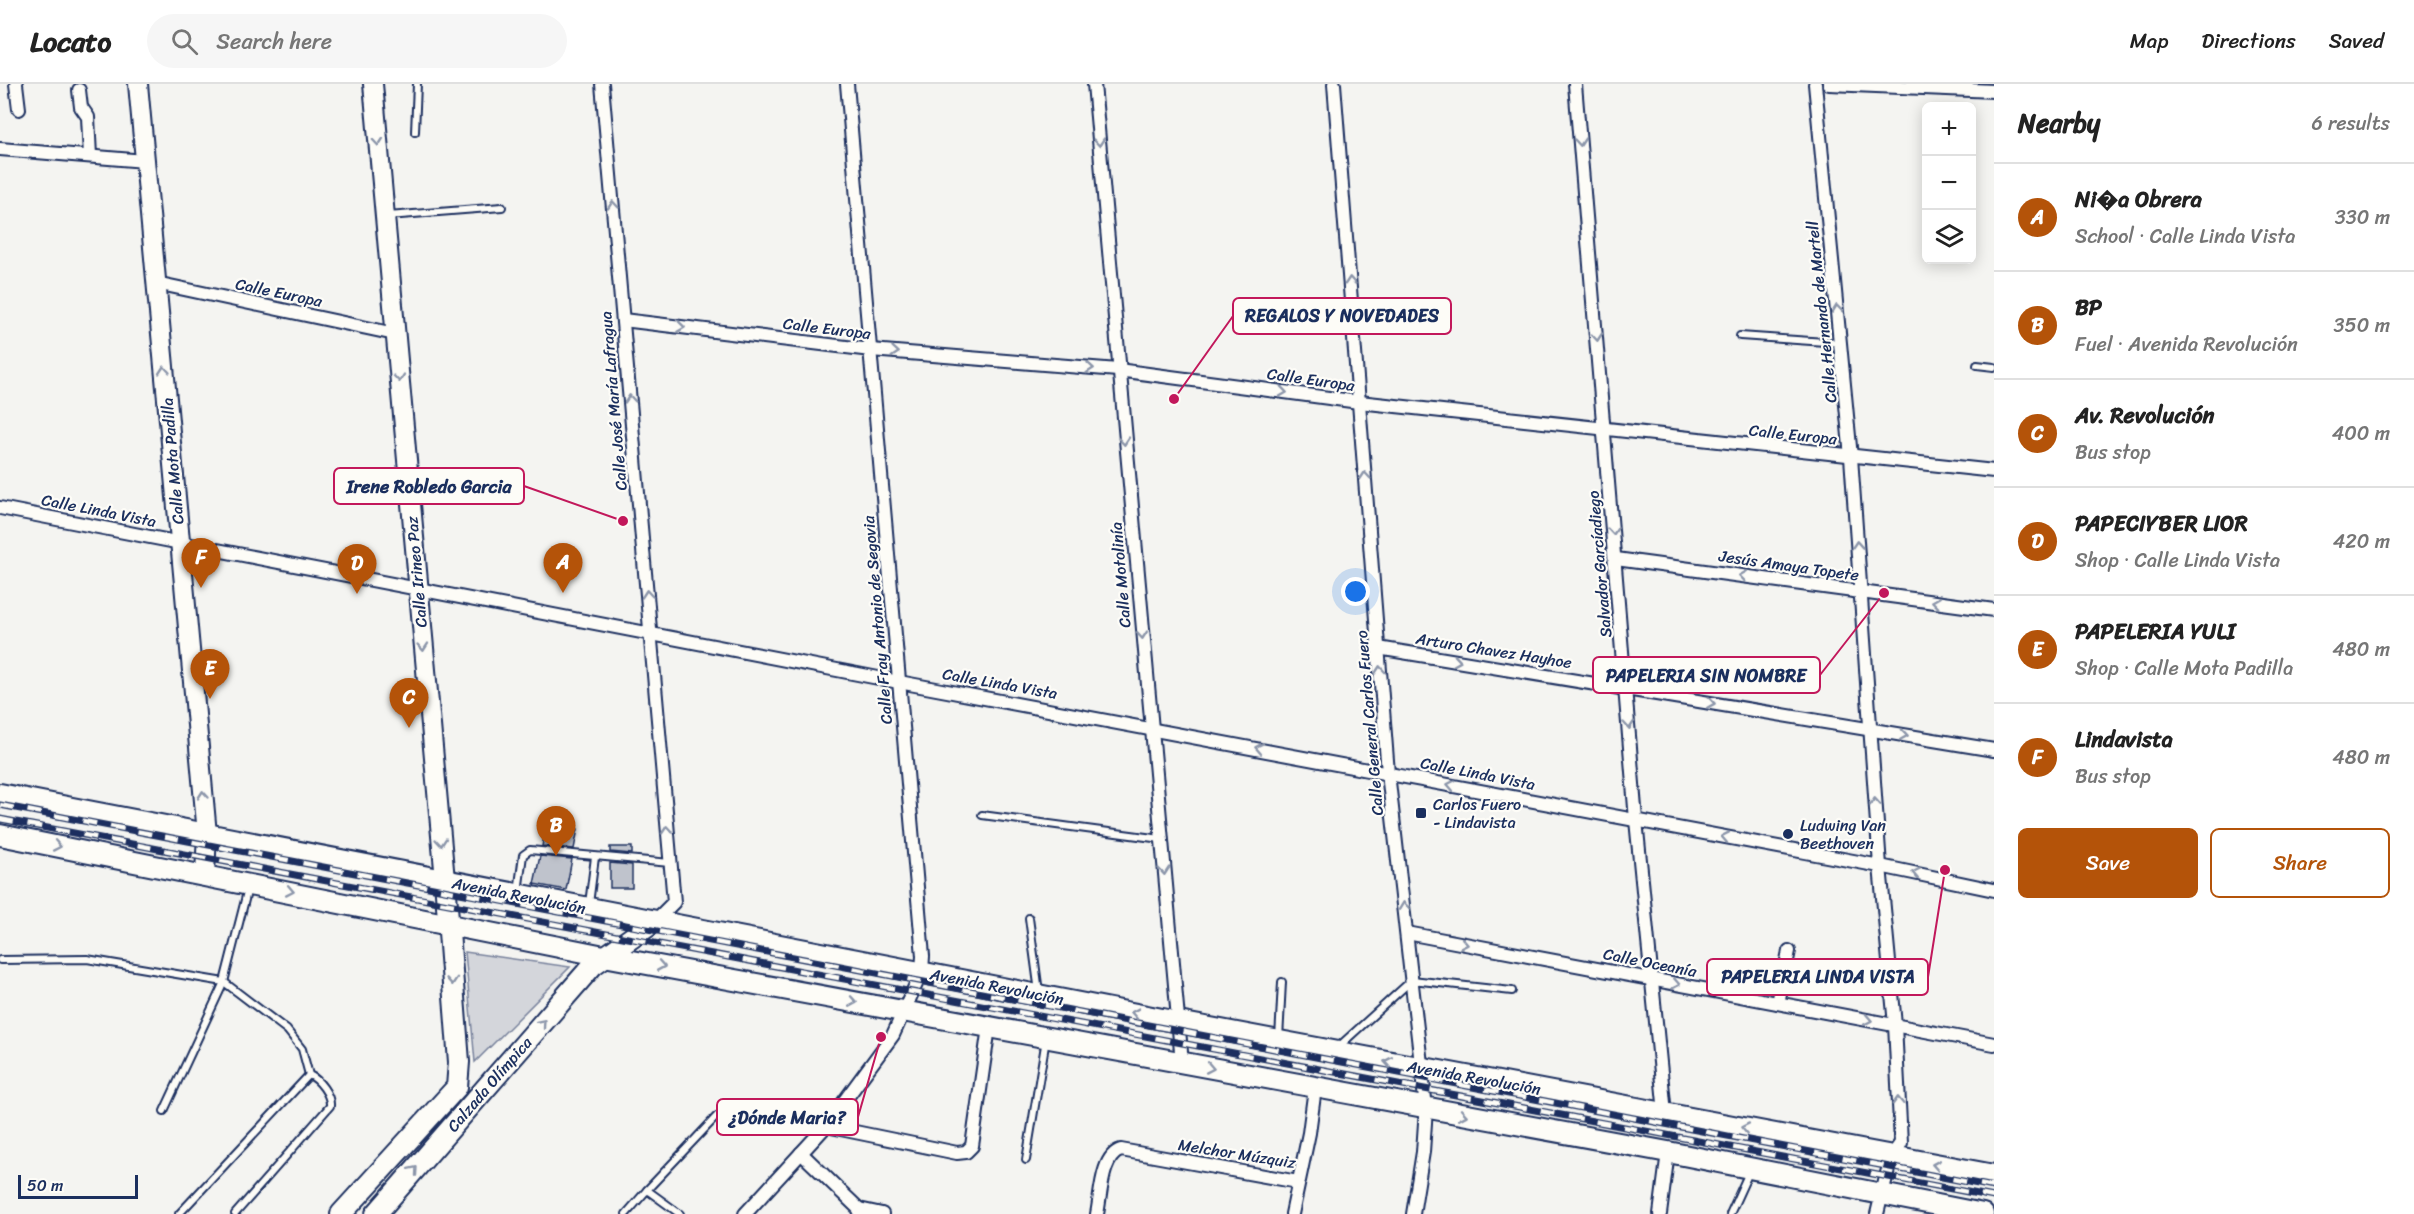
<!DOCTYPE html>
<meta charset="utf-8">
<style>
:root{--surface:#fff;--page:#f6f6f6;--text:#222;--muted:#767676;--line:#e0e0e0;--accent:#b45309}
body{margin:0;font-family:Sriracha,sans-serif;background:var(--page);color:var(--text)}
.controls{position:absolute;right:18px;top:18px;display:grid;overflow:hidden;border-radius:9px;box-shadow:0 3px 15px #0003}
.controls button{width:54px;height:54px;display:grid;place-items:center;padding:0;border:0;border-bottom:2px solid var(--line);background:var(--surface);color:var(--text);font:30px sans-serif}
.scale{position:absolute;left:18px;bottom:15px;width:120px;box-sizing:border-box;padding-left:6px;border:3px solid #1b2f5e;border-top:0;font-size:16px;line-height:21px;white-space:nowrap;color:#1b2f5e;-webkit-text-stroke:4px #fdfcf7;paint-order:stroke}
.you{position:absolute;left:1356px;top:508px;width:21px;height:21px;margin:-15px;border:4px solid #fff;border-radius:50%;background:#1a73e8;box-shadow:0 0 0 9px #1a73e833}
.badge{display:grid;place-items:center;width:39px;height:39px;border-radius:50%;background:var(--accent);color:#fff;font-size:20px;font-weight:700}
.pin{position:absolute;translate:-50% -50px;filter:drop-shadow(0 2px 3px #0008)}
.pin::after{content:'';position:absolute;top:32px;width:21px;height:18px;background:inherit;clip-path:polygon(0 0,100% 0,50% 100%)}
.list{margin:0;padding:0;list-style:none}
h2{display:flex;justify-content:space-between;align-items:center;height:78px;margin:0;padding:0 24px;font-size:26px}
h2 small{font-size:20px;font-weight:400;color:var(--muted)}
.list li{display:grid;grid-template-columns:39px 1fr auto;gap:18px;align-items:center;box-sizing:border-box;height:108px;padding:0 24px;border-top:2px solid var(--line)}
.list b{display:block;font-size:22px;white-space:nowrap}
.list p{margin:0;font-size:20px;white-space:nowrap;color:var(--muted)}
.list em{font-size:20px;font-style:normal;color:var(--muted)}
.actions{display:flex;gap:12px;padding:18px 24px}
.actions a{flex:1;padding:14px 0;border:2px solid var(--accent);border-radius:9px;text-align:center;font-size:21px;color:var(--accent)}
.actions .main{background:var(--accent);color:#fff}
.icon{flex:none;width:33px;height:33px;fill:none;stroke:currentColor;stroke-width:2;stroke-linecap:round;stroke-linejoin:round}
.map{position:relative;flex:none;width:1994px;height:1130px;overflow:hidden}
header{display:flex;align-items:center;gap:36px;box-sizing:border-box;height:84px;padding:0 30px;background:var(--surface);border-bottom:2px solid var(--line)}
header strong{font-size:28px}
nav{display:flex;gap:33px;margin-inline-start:auto;font-size:21px}
.search{width:420px;height:54px;background:var(--page);display:flex;align-items:center;gap:15px;box-sizing:border-box;padding:0 21px;border-radius:33px;color:var(--muted);font-size:22px}
main{display:flex}
aside{flex:1;background:var(--surface)}
.map>svg:first-child{display:block}
.green{fill:#d4d6db;stroke:#78829c;stroke-width:1.5}
.building{fill:#bfc3cc;stroke:#1b2f5e;stroke-width:1.5}
.lines{fill:none;stroke-linecap:round;stroke-linejoin:round}
.lane-casing{stroke:#1b2f5e;stroke-width:10}
.street-casing{stroke:#1b2f5e;stroke-width:16}
.secondary-casing{stroke:#1b2f5e;stroke-width:22}
.primary-casing{stroke:#1b2f5e;stroke-width:24}
.lane{stroke:#fdfcf7;stroke-width:6}
.street{stroke:#fdfcf7;stroke-width:12}
.secondary{stroke:#fdfcf7;stroke-width:18}
.primary{stroke:#fdfcf7;stroke-width:20}
.rail-casing{stroke:#1b2f5e;stroke-width:7}
.rail{stroke:#fdfcf7;stroke-width:4.5;stroke-dasharray:14;stroke-linecap:butt}
.oneway{stroke:#8c96aa}
.poi-dot{fill:#1b2f5e;stroke:#fdfcf7;stroke-width:2}
.labels{text-anchor:middle;stroke-width:4.5;stroke-linejoin:round;paint-order:stroke}
.street-label{font-size:16px;fill:#1b2f5e;stroke:#fdfcf7}
.poi-label{font-size:16px;fill:#1b2f5e;stroke:#fdfcf7;text-anchor:start}
.leader{fill:none;stroke:#c2185b;stroke-width:2}
.callout-dot{fill:#c2185b;stroke:#fdfcf7;stroke-width:2}
.callout{fill:#fdfcf7;stroke:#c2185b;stroke-width:2}
.callout-label{font-size:18px;text-anchor:middle;font-weight:bold;fill:#1b2f5e}
</style>
<header>
<strong>Locato</strong>
<div class="search"><svg class="icon" aria-label="search" viewBox="0 0 24 24"><circle cx="10" cy="10" r="6"/><path d="M15 15l6 6"/></svg>Search here</div>
<nav><a>Map</a><a>Directions</a><a>Saved</a></nav>
</header>
<main>
<div class="map">
<svg width="1994" height="1130" viewBox="0 0 1994 1130">
<rect width="100%" height="100%" fill="#f4f4f1"/>
<filter id="ink" filterUnits="userSpaceOnUse"><feTurbulence type="fractalNoise" baseFrequency=".0167" numOctaves="2"/><feDisplacementMap in="SourceGraphic" scale="12" xChannelSelector="R" yChannelSelector="G"/><feConvolveMatrix kernelMatrix="1 2 1 2 8 2 1 2 1" color-interpolation-filters="sRGB"/></filter>
<g filter="url(#ink)">
<path class="green" d="M465 868 570 883 475 978Z"/>
<g class="building">
<path d="M547 739 578 745 574 765 542 762Z"/>
<path d="M610 763H632V770L610 768Z"/>
<path d="M540 772 572 775 566 806 534 800Z"/>
<path d="M610 779 632 781V804H610Z"/>
</g>
<g class="lines">
<defs>
<g id="lane">
<path d="M415 48 417 0"/>
<path d="M388 132 502 123"/>
<path d="M1740 252 1840 259"/>
<path d="M1977 281 1994 283"/>
<path d="M982 731 1161 755"/>
<path d="M518 808 523 771 530 766 670 779"/>
<path d="M589 820 595 773"/>
<path d="M1029 834 1039 908"/>
<path d="M0 876 87 875 224 898 287 946 302 965 309 991C319 995 331 1011 330 1022L235 1130"/>
<path d="M1279 955 1282 898"/>
<path d="M1336 965 1412 896 1512 907"/>
<path d="M164 1027 224 898 248 804"/>
<path d="M1026 1076 1046 955"/>
<path d="M179 1130 309 991"/>
<path d="M626 1130 647 1106"/>
<path d="M680 1130 647 1106 717 1032"/>
<path d="M1730 1130 1750 1086"/>
</g>
<g id="street">
<path d="M16 0 19 25"/>
<path d="M602 0 674 818 654 838"/>
<path d="M1094 0 1182 979"/>
<path d="M1334 0 1388 689 1426 1024 1423 1068 1413 1130"/>
<path d="M1575 0 1636 736 1665 1029"/>
<path d="M1815 0 1851 373 1880 782 1895 941 1901 1059 1891 1073 1877 1130"/>
<path d="M1829 0 1994 7"/>
<path d="M79 6 81 23 88 33 90 72"/>
<path d="M0 65 145 77"/>
<path d="M156 199 395 250"/>
<path d="M623 236 871 266 1118 286 1359 318 1994 387"/>
<path d="M0 424 899 598 1880 782 1994 806"/>
<path d="M1616 475 1994 526"/>
<path d="M1378 564 1994 666"/>
<path d="M1407 849 1994 960"/>
<path d="M1778 919 1789 867"/>
<path d="M826 1042 957 1069 966 1068 972 1062 989 943"/>
<path d="M801 1069 859 1125 860 1130"/>
<path d="M859 1125 882 1130"/>
<path d="M745 1130 826 1042 893 951 922 887 923 872 847 0"/>
<path d="M1097 1130C1101 1112 1101 1072 1121 1066L1298 1098"/>
<path d="M1292 1130 1309 1049 1315 1004"/>
<path d="M1660 1130 1668 1068"/>
</g>
<g id="secondary">
<path d="M138 0 207 750 205 790"/>
<path d="M373 0 445 796"/>
</g>
<g id="primary">
<path d="M0 710C665 838 1328 970 1994 1091"/>
<path d="M0 751 604 872 1668 1068 1983 1130"/>
<path d="M341 1130 457 1003 459 978 445 796"/>
<path d="M376 1130 593 881 654 838"/>
</g>
</defs>
<use href="#lane" class="lane-casing"/>
<use href="#street" class="street-casing"/>
<use href="#secondary" class="secondary-casing"/>
<use href="#primary" class="primary-casing"/>
<use href="#lane" class="lane"/>
<use href="#street" class="street"/>
<use href="#secondary" class="secondary"/>
<use href="#primary" class="primary"/>
<defs>
<g id="rail">
<path d="M0 721 1994 1103"/>
<path d="M0 735 1994 1113"/>
</g>
</defs>
<use href="#rail" class="rail-casing"/>
<use href="#rail" class="rail"/>
</g>
<defs><path id="oneway-chevron" d="M-2-3.5L2.5 0L-2 3.5" fill="none" stroke-width="1.6" stroke-linecap="round" stroke-linejoin="round" transform="scale(1.5)"/></defs>
<g class="oneway">
<use href="#oneway-chevron" transform="translate(378 58) rotate(85)"/>
<use href="#oneway-chevron" transform="translate(1099 58) rotate(85)"/>
<use href="#oneway-chevron" transform="translate(1580 58) rotate(85)"/>
<use href="#oneway-chevron" transform="translate(613 121) rotate(-95)"/>
<use href="#oneway-chevron" transform="translate(1350 197) rotate(-94)"/>
<use href="#oneway-chevron" transform="translate(1837 225) rotate(-96)"/>
<use href="#oneway-chevron" transform="translate(681 243) rotate(7)"/>
<use href="#oneway-chevron" transform="translate(1597 253) rotate(85)"/>
<use href="#oneway-chevron" transform="translate(895 268) rotate(5)"/>
<use href="#oneway-chevron" transform="translate(1090 284) rotate(5)"/>
<use href="#oneway-chevron" transform="translate(164 286) rotate(-95)"/>
<use href="#oneway-chevron" transform="translate(399 294) rotate(85)"/>
<use href="#oneway-chevron" transform="translate(1283 308) rotate(8)"/>
<use href="#oneway-chevron" transform="translate(630 315) rotate(-95)"/>
<use href="#oneway-chevron" transform="translate(1124 357) rotate(85)"/>
<use href="#oneway-chevron" transform="translate(1365 392) rotate(-95)"/>
<use href="#oneway-chevron" transform="translate(1613 447) rotate(85)"/>
<use href="#oneway-chevron" transform="translate(1857 461) rotate(-94)"/>
<use href="#oneway-chevron" transform="translate(1743 492) rotate(-172)"/>
<use href="#oneway-chevron" transform="translate(647 510) rotate(-95)"/>
<use href="#oneway-chevron" transform="translate(1936 518) rotate(-172)"/>
<use href="#oneway-chevron" transform="translate(1142 551) rotate(85)"/>
<use href="#oneway-chevron" transform="translate(423 563) rotate(85)"/>
<use href="#oneway-chevron" transform="translate(1457 577) rotate(9)"/>
<use href="#oneway-chevron" transform="translate(1380 586) rotate(-95)"/>
<use href="#oneway-chevron" transform="translate(1711 619) rotate(9)"/>
<use href="#oneway-chevron" transform="translate(1629 641) rotate(85)"/>
<use href="#oneway-chevron" transform="translate(1904 651) rotate(9)"/>
<use href="#oneway-chevron" transform="translate(1259 664) rotate(-169)"/>
<use href="#oneway-chevron" transform="translate(1451 701) rotate(-169)"/>
<use href="#oneway-chevron" transform="translate(203 711) rotate(-95)"/>
<use href="#oneway-chevron" transform="translate(1875 718) rotate(-94)"/>
<use href="#oneway-chevron" transform="translate(667 746) rotate(-95)"/>
<use href="#oneway-chevron" transform="translate(1725 753) rotate(-169)"/>
<use href="#oneway-chevron" transform="translate(441 758) rotate(85)"/>
<use href="#oneway-chevron" transform="translate(57 762) rotate(11)"/>
<use href="#oneway-chevron" transform="translate(1164 787) rotate(85)"/>
<use href="#oneway-chevron" transform="translate(1916 789) rotate(-168)"/>
<use href="#oneway-chevron" transform="translate(290 807) rotate(11)"/>
<use href="#oneway-chevron" transform="translate(1404 822) rotate(-97)"/>
<use href="#oneway-chevron" transform="translate(1464 860) rotate(11)"/>
<use href="#oneway-chevron" transform="translate(661 882) rotate(10)"/>
<use href="#oneway-chevron" transform="translate(452 897) rotate(86)"/>
<use href="#oneway-chevron" transform="translate(1676 900) rotate(11)"/>
<use href="#oneway-chevron" transform="translate(853 918) rotate(10)"/>
<use href="#oneway-chevron" transform="translate(1135 929) rotate(-169)"/>
<use href="#oneway-chevron" transform="translate(1868 936) rotate(11)"/>
<use href="#oneway-chevron" transform="translate(542 939) rotate(-49)"/>
<use href="#oneway-chevron" transform="translate(1388 978) rotate(-170)"/>
<use href="#oneway-chevron" transform="translate(1210 984) rotate(11)"/>
<use href="#oneway-chevron" transform="translate(1898 1017) rotate(-92)"/>
<use href="#oneway-chevron" transform="translate(1463 1031) rotate(10)"/>
<use href="#oneway-chevron" transform="translate(1745 1044) rotate(-169)"/>
<use href="#oneway-chevron" transform="translate(1936 1081) rotate(-170)"/>
<use href="#oneway-chevron" transform="translate(414 1086) rotate(-49)"/>
</g>
</g>
<g class="poi-dot">
<rect x="1415" y="723" width="12" height="12" rx="3"/>
<circle cx="1788" cy="750" r="6"/>
</g>
<g class="labels">
<g class="street-label">
<text transform="translate(279 208) rotate(12)" y="6">Calle Europa</text>
<text transform="translate(1821 228) rotate(-96)" y="6">Calle Hernando de Martell</text>
<text transform="translate(827 244) rotate(7)" y="6">Calle Europa</text>
<text transform="translate(1311 295) rotate(8)" y="6">Calle Europa</text>
<text transform="translate(613 317) rotate(-95)" y="6">Calle José María Lafragua</text>
<text transform="translate(1793 350) rotate(6)" y="6">Calle Europa</text>
<text transform="translate(172 377) rotate(-95)" y="6">Calle Mota Padilla</text>
<text transform="translate(99 426) rotate(11)" y="6">Calle Linda Vista</text>
<text transform="translate(1599 480) rotate(-95)" y="6">Salvador Garcíadiego</text>
<text transform="translate(1789 481) rotate(8)" y="6">Jesús Amaya Topete</text>
<text transform="translate(416 488) rotate(-95)" y="6">Calle Irineo Paz</text>
<text transform="translate(1120 491) rotate(-95)" y="6">Calle Motolinía</text>
<text transform="translate(877 536) rotate(-95)" y="6">Calle Fray Antonio de Segovia</text>
<text transform="translate(1494 566) rotate(9)" y="6">Arturo Chavez Hayhoe</text>
<text transform="translate(1000 599) rotate(10)" y="6">Calle Linda Vista</text>
<text transform="translate(1369 639) rotate(-95)" y="6">Calle General Carlos Fuero</text>
<text transform="translate(1478 689) rotate(11)" y="6">Calle Linda Vista</text>
<text transform="translate(519 811) rotate(11)" y="6">Avenida Revolución</text>
<text transform="translate(1650 878) rotate(11)" y="6">Calle Oceanía</text>
<text transform="translate(997 902) rotate(11)" y="6">Avenida Revolución</text>
<text transform="translate(1474 993) rotate(10)" y="6">Avenida Revolución</text>
<text transform="translate(489 1000) rotate(-49)" y="6">Calzada Olímpica</text>
<text transform="translate(1237 1069) rotate(9)" y="6">Melchor Múzquiz</text>
</g>
<g class="poi-label">
<text x="1433" y="726">Carlos Fuero<tspan x="1433" dy="18">- Lindavista</tspan></text>
<text x="1800" y="747">Ludwing Van<tspan x="1800" dy="18">Beethoven</tspan></text>
</g>
</g>
<path class="leader" d="M1174 315L1233 232M623 437L524 402M1884 509L1820 591M1945 786L1928 893M881 953L858 1033"/>
<g class="callout-dot">
<circle cx="1174" cy="315" r="6"/>
<circle cx="623" cy="437" r="6"/>
<circle cx="1884" cy="509" r="6"/>
<circle cx="1945" cy="786" r="6"/>
<circle cx="881" cy="953" r="6"/>
</g>
<g class="callout">
<rect x="1233" y="214" width="218" height="36" rx="6"/>
<rect x="334" y="384" width="190" height="36" rx="6"/>
<rect x="1593" y="573" width="227" height="36" rx="6"/>
<rect x="1707" y="875" width="221" height="36" rx="6"/>
<rect x="717" y="1015" width="141" height="36" rx="6"/>
</g>
<g class="callout-label">
<text x="1342" y="238">REGALOS Y NOVEDADES</text>
<text x="429" y="409">Irene Robledo Garcia</text>
<text x="1706" y="598">PAPELERIA SIN NOMBRE</text>
<text x="1818" y="899">PAPELERIA LINDA VISTA</text>
<text x="787" y="1040">¿Dónde Maria?</text>
</g>
</svg>
<div class="controls">
<button>+</button>
<button>−</button>
<button><svg class="icon" aria-label="layers" viewBox="0 0 24 24"><path d="M12 4l9 5-9 5-9-5zM3 14l9 5 9-5"/></svg></button>
</div>
<div class="scale">50 m</div>
<div class="you"></div>
<div class="pin badge" style="left:563px;top:509px">A</div>
<div class="pin badge" style="left:556px;top:772px">B</div>
<div class="pin badge" style="left:409px;top:644px">C</div>
<div class="pin badge" style="left:357px;top:510px">D</div>
<div class="pin badge" style="left:210px;top:615px">E</div>
<div class="pin badge" style="left:201px;top:504px">F</div>
</div>
<aside>
<h2>Nearby<small>6 results</small></h2>
<ul class="list">
<li><span class="badge">A</span><div><b>Ni�a Obrera</b><p>School · Calle Linda Vista</p></div><em>330 m</em></li>
<li><span class="badge">B</span><div><b>BP</b><p>Fuel · Avenida Revolución</p></div><em>350 m</em></li>
<li><span class="badge">C</span><div><b>Av. Revolución</b><p>Bus stop</p></div><em>400 m</em></li>
<li><span class="badge">D</span><div><b>PAPECIYBER LIOR</b><p>Shop · Calle Linda Vista</p></div><em>420 m</em></li>
<li><span class="badge">E</span><div><b>PAPELERIA YULI</b><p>Shop · Calle Mota Padilla</p></div><em>480 m</em></li>
<li><span class="badge">F</span><div><b>Lindavista</b><p>Bus stop</p></div><em>480 m</em></li>
</ul>
<div class="actions"><a class="main">Save</a><a>Share</a></div>
</aside>
</main>
